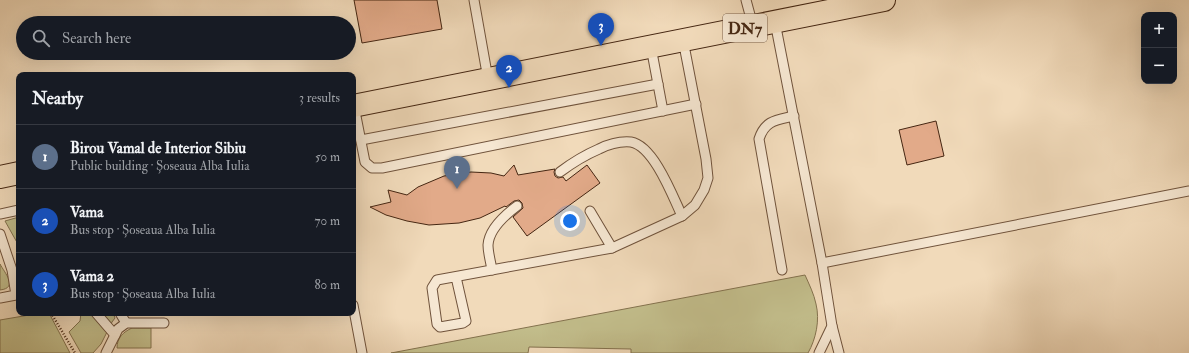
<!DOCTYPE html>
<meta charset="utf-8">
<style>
:root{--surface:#171b24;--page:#20242c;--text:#f1f3f6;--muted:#9ea1a6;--line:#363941;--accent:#1a73e8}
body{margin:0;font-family:"IM FELL Double Pica",serif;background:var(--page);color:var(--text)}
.controls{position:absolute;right:12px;top:12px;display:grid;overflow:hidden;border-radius:8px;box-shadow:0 4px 16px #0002}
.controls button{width:36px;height:36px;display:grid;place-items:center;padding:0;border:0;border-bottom:1px solid var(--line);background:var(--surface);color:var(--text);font:20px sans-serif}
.you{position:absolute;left:570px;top:221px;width:14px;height:14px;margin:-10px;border:3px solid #fff;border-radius:50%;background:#1a73e8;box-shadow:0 0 0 6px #1a73e833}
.badge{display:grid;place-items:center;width:26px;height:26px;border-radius:50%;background:var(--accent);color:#fff;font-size:13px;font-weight:700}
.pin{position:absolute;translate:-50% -33px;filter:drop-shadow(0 1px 2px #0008)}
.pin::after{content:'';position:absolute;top:21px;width:14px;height:12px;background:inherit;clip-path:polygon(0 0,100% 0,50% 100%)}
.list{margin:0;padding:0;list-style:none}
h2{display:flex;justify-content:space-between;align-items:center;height:52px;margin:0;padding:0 16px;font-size:17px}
h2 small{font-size:13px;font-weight:400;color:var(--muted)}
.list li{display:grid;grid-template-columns:26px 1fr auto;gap:12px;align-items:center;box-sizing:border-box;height:64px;padding:0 16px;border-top:1px solid var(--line)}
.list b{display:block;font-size:15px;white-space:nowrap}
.list p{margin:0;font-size:13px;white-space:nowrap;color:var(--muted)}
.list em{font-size:13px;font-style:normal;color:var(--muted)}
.icon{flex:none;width:22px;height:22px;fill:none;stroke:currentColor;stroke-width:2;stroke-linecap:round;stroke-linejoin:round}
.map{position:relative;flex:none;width:1189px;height:353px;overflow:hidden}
.search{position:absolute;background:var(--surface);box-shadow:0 4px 16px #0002;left:16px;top:16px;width:340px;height:44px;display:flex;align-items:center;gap:10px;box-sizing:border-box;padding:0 14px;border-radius:22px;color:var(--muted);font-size:15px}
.panel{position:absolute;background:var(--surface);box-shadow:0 4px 16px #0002;left:16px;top:72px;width:340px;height:244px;border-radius:8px}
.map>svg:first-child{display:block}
.green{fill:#c2bd8b;stroke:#84724e}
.building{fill:#e2aa89;stroke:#452612}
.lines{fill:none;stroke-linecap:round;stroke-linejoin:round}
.lane-casing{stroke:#70533c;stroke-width:11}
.primary-casing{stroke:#452612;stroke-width:24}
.path{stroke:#452612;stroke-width:2.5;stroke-dasharray:1 2;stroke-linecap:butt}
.lane{stroke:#f6e7d2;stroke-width:9}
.primary{stroke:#f1daba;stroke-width:22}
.labels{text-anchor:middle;stroke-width:4;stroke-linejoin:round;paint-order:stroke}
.shield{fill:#f6e7d2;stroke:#7a604c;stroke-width:1}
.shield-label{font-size:16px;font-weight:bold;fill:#452612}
</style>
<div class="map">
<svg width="1189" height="353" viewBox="0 0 1189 353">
<rect width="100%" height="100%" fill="#f1daba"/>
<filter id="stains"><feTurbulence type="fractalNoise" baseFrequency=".005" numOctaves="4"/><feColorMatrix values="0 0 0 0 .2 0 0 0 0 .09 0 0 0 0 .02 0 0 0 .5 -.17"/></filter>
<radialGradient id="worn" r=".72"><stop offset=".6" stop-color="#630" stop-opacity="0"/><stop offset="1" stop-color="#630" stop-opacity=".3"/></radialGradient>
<g class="green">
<path d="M19 217V246L5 221Z"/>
<path d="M0 264C4 272 19 288 0 290Z"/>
<path d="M805 275C809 284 814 294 816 304 820 320 816 339 808 353H631V349L529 347 528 353H391Z"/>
<path d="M41 313H49L70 353H0V320Z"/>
<path d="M81 313H113L115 318 112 322 101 344 93 353H81L69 332 80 321Z"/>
<path d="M132 328H151V348H117C117 338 123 332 132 328Z"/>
</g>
<g class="building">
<path d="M354 0H437L442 29 362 43Z"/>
<path d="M936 121 944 156 907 165 899 130Z"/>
<path d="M514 165 518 175 555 169 554 172 555 176 558 178 563 177 566 181 587 165 600 183 527 236 513 217 523 208 522 203 519 200 514 201 506 207 505 206 480 218 459 223 429 225 407 221 386 215 370 207 391 202 388 190 407 195 418 187 444 176 471 172 491 173 504 176Z"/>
</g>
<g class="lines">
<defs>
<g id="lane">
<path d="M474 0 488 79"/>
<path d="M746 0 753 26"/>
<path d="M775 22 822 263 832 326 819 353"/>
<path d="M651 47 663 111"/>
<path d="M354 106 365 162 372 168H382L696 104"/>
<path d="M361 140 658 84"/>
<path d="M560 172C572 163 585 155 599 149 609 144 620 141 631 142 654 146 673 197 682 216"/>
<path d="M590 211 612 248"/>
<path d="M0 214 19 210"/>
<path d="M0 234 12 270 16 295 0 298"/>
<path d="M822 263 1189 191"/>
<path d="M492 270C491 263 488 253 488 245 489 229 505 215 517 206"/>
<path d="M782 270 759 139C765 120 777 120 794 116"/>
<path d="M456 277 466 321 463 323 440 327 437 324 432 288 437 280 612 248 682 216 695 205 704 190 708 178 706 159 683 40"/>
<path d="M353 305 362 353"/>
<path d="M96 313 115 335"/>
<path d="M120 313 126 323"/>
<path d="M832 326 839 353"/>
<path d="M106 353 118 329 126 323H164"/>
</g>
<g id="primary">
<path d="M353 106 884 0"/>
<path d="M0 177 19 173"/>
</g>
</defs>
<use href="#lane" class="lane-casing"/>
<use href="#primary" class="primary-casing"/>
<path class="path" d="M51 313 75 353"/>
<use href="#lane" class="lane"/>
<use href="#primary" class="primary"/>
</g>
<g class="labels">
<rect class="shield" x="723" y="14" width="44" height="28" rx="3"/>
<g class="shield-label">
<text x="745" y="34">DN7</text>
</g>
</g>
<rect width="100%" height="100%" filter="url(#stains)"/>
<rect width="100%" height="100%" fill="url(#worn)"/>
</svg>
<div class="controls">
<button>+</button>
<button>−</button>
</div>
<div class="you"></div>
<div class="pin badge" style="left:457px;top:189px;background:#5c6f8a">1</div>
<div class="pin badge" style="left:509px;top:88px;background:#1a4fb4">2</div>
<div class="pin badge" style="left:601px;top:46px;background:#1a4fb4">3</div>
<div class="search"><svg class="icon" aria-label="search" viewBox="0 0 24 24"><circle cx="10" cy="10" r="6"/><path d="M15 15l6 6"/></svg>Search here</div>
<section class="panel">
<h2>Nearby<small>3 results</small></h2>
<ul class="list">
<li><span class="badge" style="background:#5c6f8a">1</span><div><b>Birou Vamal de Interior Sibiu</b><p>Public building · Șoseaua Alba Iulia</p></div><em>50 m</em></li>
<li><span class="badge" style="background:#1a4fb4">2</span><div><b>Vama</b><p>Bus stop · Șoseaua Alba Iulia</p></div><em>70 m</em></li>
<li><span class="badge" style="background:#1a4fb4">3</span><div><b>Vama 2</b><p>Bus stop · Șoseaua Alba Iulia</p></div><em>80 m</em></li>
</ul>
</section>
</div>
